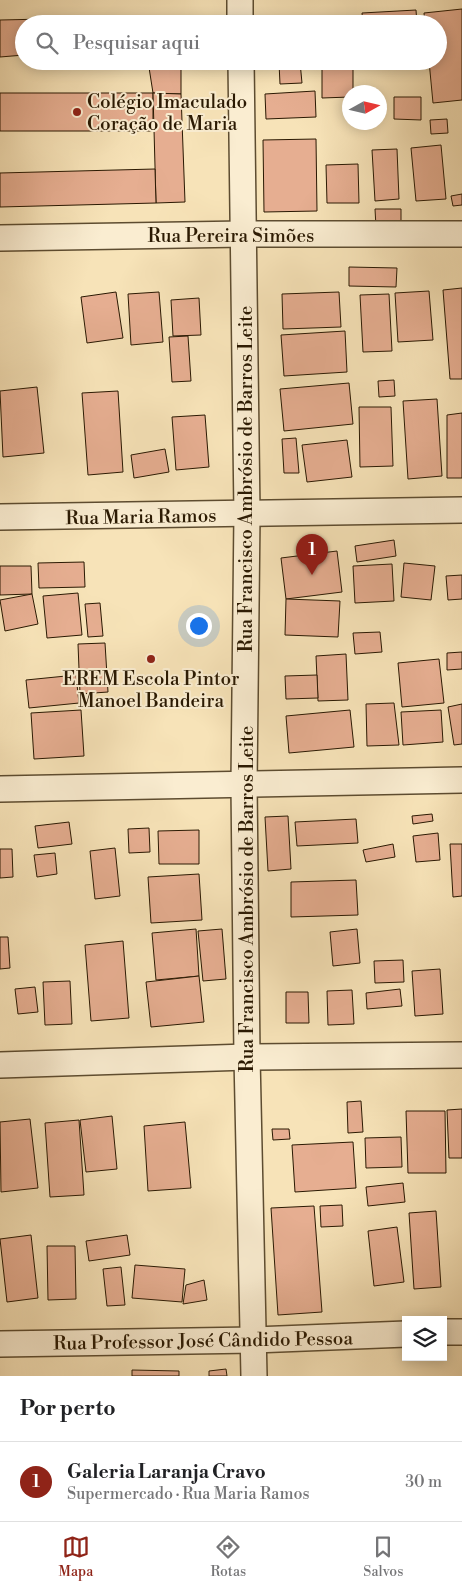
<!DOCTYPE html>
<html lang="pt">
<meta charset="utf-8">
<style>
:root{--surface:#fff;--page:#f6f6f6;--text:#202124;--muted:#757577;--line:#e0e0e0;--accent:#8f2418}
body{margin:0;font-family:"Libre Bodoni",serif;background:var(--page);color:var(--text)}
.controls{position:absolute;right:15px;bottom:15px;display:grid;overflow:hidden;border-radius:0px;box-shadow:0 2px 12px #0003}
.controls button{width:45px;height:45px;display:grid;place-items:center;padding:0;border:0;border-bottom:1px solid var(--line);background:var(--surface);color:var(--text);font:25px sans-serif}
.compass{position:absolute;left:342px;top:85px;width:45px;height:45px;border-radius:50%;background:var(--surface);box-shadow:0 2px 12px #0003;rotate:82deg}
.you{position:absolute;left:198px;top:625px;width:18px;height:18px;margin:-12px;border:4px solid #fff;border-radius:50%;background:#1a73e8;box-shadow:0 0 0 8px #1a73e833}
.badge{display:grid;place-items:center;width:32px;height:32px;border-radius:50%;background:var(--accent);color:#fff;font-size:16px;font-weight:700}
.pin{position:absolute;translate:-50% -41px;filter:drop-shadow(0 1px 2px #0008)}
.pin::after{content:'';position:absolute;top:26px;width:18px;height:15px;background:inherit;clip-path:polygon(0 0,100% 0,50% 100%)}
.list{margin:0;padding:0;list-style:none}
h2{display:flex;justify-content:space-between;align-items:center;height:65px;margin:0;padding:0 20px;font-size:21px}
h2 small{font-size:16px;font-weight:400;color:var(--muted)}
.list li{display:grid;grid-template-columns:32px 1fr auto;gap:15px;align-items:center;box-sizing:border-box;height:80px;padding:0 20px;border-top:1px solid var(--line)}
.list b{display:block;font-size:19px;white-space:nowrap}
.list p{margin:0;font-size:16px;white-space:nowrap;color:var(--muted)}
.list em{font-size:16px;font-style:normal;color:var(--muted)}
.icon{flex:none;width:28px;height:28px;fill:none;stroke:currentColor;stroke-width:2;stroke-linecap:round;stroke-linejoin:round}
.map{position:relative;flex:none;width:462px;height:1376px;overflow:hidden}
.search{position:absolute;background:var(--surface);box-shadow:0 2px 12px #0003;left:15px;right:15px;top:15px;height:55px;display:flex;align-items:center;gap:12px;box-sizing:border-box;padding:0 18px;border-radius:28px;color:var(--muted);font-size:19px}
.sheet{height:145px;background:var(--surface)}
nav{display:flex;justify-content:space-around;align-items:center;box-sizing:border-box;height:70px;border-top:1px solid var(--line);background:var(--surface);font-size:14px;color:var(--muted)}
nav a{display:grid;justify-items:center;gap:2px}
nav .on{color:var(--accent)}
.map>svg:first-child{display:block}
.building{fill:#e6ae91;stroke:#2a1902}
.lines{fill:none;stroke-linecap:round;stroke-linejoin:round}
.street-casing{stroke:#5d4c30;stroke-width:28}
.street{stroke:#faedd1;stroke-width:25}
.poi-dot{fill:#8f2418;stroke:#faedd1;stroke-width:2}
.labels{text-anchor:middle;stroke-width:4;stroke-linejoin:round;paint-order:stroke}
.poi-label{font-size:19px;fill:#2a1902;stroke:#faedd1;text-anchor:start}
.street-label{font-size:19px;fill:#2a1902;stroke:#faedd1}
</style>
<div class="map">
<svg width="462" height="1376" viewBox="0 0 462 1376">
<rect width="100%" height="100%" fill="#f7e3b8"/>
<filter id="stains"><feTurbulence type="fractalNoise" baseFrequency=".004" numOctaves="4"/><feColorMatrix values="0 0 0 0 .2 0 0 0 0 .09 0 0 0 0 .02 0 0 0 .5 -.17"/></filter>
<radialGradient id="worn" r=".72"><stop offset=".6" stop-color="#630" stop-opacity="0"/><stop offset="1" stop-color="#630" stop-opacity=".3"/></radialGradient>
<g class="building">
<path d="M462 9V100L433 103 429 61H438V24H425L424 13Z"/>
<path d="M416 10 417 24H363L362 13Z"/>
<path d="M181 16V24H24V55L0 57V20Z"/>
<path d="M352 19V24H321V20Z"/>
<path d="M278 20H304L305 24H278Z"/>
<path d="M148 61H181V94L153 93Z"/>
<path d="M322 61H353V92H350V97L322 98Z"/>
<path d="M365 61H419V62L365 65Z"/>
<path d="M300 62 302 83 280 84 279 63Z"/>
<path d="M315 91 316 117 266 119 265 94Z"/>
<rect x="0" y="93" width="153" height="38"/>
<path d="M153 93 181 94 185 202 156 203Z"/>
<path d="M394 97H421V120L394 119Z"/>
<path d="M447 119 448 133 431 134 430 120Z"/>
<path d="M316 139 317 211 264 212 263 140Z"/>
<path d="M441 145 446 199 416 201 411 148Z"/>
<path d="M397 149 399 199 375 201 372 150Z"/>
<path d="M358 164 359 203H327L326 165Z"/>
<path d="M155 169 156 203 0 207V173Z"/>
<path d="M462 194V205L453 206 451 196Z"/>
<path d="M375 209H401V226L376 227Z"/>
<path d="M349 267 397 268 396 287 349 286Z"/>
<path d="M462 288V379H450L443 290Z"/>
<path d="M429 291 433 340 398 342 395 293Z"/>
<path d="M116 292 123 338 87 343 81 297Z"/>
<path d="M159 292 163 342 131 345 128 294Z"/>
<path d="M339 292 341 327 283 329 282 294Z"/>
<path d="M389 294 392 351 363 352 360 295Z"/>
<path d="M199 298 201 335 173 336 171 300Z"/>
<path d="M345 331 347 372 284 376 281 335Z"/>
<path d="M188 336 191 381 172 382 169 337Z"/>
<path d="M394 380 395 396 379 397 378 381Z"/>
<path d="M349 383 353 424 284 431 280 389Z"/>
<path d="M37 387 44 453 3 457 0 391Z"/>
<path d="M118 391 123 472 88 475 82 393Z"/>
<path d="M437 399 442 476 408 479 403 401Z"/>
<path d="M359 407H391L393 466 360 467Z"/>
<path d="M462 413V478H447V415Z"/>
<path d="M205 415 209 467 176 470 172 417Z"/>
<path d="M296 438 299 473H284L282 439Z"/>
<path d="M347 440 352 477 307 482 302 445Z"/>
<path d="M165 449 169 472 134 478 131 455Z"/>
<path d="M394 540 396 556 357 562 355 546Z"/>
<path d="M337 551 342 592 286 599 281 558Z"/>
<path d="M84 562 85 587 39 588 38 563Z"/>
<path d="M404 563 435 566 431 600 401 597Z"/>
<path d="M392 564 394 601 355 603 353 566Z"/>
<path d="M0 566H31L32 594 0 595Z"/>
<path d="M462 575V599L448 600 446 576Z"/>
<path d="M78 593 82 635 47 638 43 596Z"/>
<path d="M32 594 38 624 5 631 0 600Z"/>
<path d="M286 599 340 601 338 637 285 635Z"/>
<path d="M100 603 103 636 88 637 85 604Z"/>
<path d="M380 632 382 652 355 654 353 633Z"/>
<path d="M105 643 108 692 80 694 78 644Z"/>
<path d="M462 652V669L447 670V653Z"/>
<path d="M346 654 348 700 318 701 316 656Z"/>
<path d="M439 659 444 703 402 707 398 663Z"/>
<path d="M76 675 79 703 29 708 26 680Z"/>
<path d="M317 675 318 698 286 699 285 676Z"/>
<path d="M394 703 399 745 367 746 366 704Z"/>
<path d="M462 704V744L454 745 448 707Z"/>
<path d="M81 710 84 756 34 759 31 713Z"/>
<path d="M350 710 354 747 289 753 286 716Z"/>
<path d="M441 710 443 742 403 745 401 712Z"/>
<path d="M432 814 433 821 413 824 412 816Z"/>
<path d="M288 816 291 869 268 871 265 817Z"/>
<path d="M356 819 358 843 297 846 295 822Z"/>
<path d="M69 822 72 844 38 848 35 826Z"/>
<path d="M149 828 150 852 129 853 128 829Z"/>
<path d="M199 830V864H159L158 831Z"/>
<path d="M438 833 440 860 416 862 413 836Z"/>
<path d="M393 844 395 857 366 862 363 850Z"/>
<path d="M450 844H462V896L453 897Z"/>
<path d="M115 848 120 896 95 899 90 851Z"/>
<path d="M0 849H12L13 877 0 878Z"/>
<path d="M55 853 57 874 37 877 34 855Z"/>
<path d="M199 874 202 920 151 923 148 877Z"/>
<path d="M356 880 358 915 291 917V882Z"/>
<path d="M196 929 199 976 156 980 152 933Z"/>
<path d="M222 929 226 979 203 981 198 931Z"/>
<path d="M357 929 360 963 333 966 330 932Z"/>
<path d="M0 937H8L10 968 0 969Z"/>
<path d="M123 941 129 1018 91 1021 85 945Z"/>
<path d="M403 960 404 982 375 983 374 961Z"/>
<path d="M440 969 443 1014 415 1016 412 971Z"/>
<path d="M199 976 204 1022 151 1027 146 982Z"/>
<path d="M70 981 72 1024 45 1025 43 982Z"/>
<path d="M35 987 38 1012 18 1014 15 989Z"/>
<path d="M400 989 402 1006 367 1009 366 993Z"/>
<path d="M352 990 354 1024 328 1025 327 991Z"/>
<path d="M286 992H308L309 1023H286Z"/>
<path d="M361 1101 363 1132 348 1133 347 1102Z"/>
<path d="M462 1109V1158H449L447 1110Z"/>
<path d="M406 1111H445L446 1173H408Z"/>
<path d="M112 1116 117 1169 86 1172 80 1120Z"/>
<path d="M30 1119 38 1188 1 1192 0 1122Z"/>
<path d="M79 1120 84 1195 50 1197 45 1123Z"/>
<path d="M185 1122 191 1188 148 1191 144 1126Z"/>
<path d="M272 1129H289L290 1139 273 1140Z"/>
<path d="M401 1137 402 1167 366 1168 365 1138Z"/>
<path d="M353 1142 356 1188 295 1192 292 1145Z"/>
<path d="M403 1183 405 1202 368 1206 366 1187Z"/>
<path d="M342 1205 343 1226 321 1227 320 1206Z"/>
<path d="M314 1206 322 1312 278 1315 271 1208Z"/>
<path d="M436 1211 441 1287 414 1289 409 1213Z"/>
<path d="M397 1227 404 1282 374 1286 368 1231Z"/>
<path d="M31 1235 38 1298 7 1302 0 1239Z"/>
<path d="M127 1235 130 1255 89 1261 86 1241Z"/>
<path d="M47 1246H75L76 1299 48 1300Z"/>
<path d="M135 1265 185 1269 182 1302 132 1298Z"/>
<path d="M121 1267 125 1305 107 1306 103 1269Z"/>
<path d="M204 1280 207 1300 183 1304 186 1285Z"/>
<path d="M226 1369 227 1376H209V1371Z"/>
<path d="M132 1370 179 1371V1376H132Z"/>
</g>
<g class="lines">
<defs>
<g id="street">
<path d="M240 0V24"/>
<path d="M241 61 247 514 244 784 247 1057 254 1376"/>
<path d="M0 238 244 234H462"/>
<path d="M0 517 462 510"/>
<path d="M0 789 462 780"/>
<path d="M0 1065 247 1057 462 1055"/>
<path d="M443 1332H462"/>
<path d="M0 1344 254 1340 406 1334"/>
</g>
</defs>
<use href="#street" class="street-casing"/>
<use href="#street" class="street"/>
</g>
<g class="poi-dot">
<circle cx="77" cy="112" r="5"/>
<circle cx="151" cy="659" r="5"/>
</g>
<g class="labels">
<g class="poi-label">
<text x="87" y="108">Colégio Imaculado<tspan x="87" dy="22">Coração de Maria</tspan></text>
<text x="151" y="685" text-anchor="middle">EREM Escola Pintor<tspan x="151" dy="22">Manoel Bandeira</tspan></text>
</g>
<g class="street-label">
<text x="231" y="242">Rua Pereira Simões</text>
<text transform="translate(245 479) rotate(-90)" y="7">Rua Francisco Ambrósio de Barros Leite</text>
<text transform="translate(141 516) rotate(-1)" y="7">Rua Maria Ramos</text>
<text transform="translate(246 899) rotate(-90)" y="7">Rua Francisco Ambrósio de Barros Leite</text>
<text transform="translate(203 1340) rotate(-1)" y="7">Rua Professor José Cândido Pessoa</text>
</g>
</g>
<rect width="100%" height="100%" filter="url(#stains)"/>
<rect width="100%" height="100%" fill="url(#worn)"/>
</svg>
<div class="controls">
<button><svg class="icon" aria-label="layers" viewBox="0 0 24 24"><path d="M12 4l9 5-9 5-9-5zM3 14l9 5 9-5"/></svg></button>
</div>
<svg class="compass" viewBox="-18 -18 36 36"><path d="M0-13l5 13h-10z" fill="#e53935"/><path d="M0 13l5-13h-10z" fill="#757577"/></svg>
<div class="you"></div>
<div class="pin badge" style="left:312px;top:575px">1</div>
<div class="search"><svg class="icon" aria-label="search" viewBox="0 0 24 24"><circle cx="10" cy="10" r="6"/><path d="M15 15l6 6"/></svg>Pesquisar aqui</div>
</div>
<section class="sheet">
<h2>Por perto<small></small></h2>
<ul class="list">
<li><span class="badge">1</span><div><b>Galeria Laranja Cravo</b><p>Supermercado · Rua Maria Ramos</p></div><em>30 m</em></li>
</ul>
</section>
<nav>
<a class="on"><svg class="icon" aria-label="map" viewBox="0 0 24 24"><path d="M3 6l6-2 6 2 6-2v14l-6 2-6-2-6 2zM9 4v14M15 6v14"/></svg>Mapa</a>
<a><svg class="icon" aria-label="directions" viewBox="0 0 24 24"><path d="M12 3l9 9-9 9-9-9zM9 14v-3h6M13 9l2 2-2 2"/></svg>Rotas</a>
<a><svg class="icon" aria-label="saved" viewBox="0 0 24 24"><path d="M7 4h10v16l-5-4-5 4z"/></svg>Salvos</a>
</nav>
